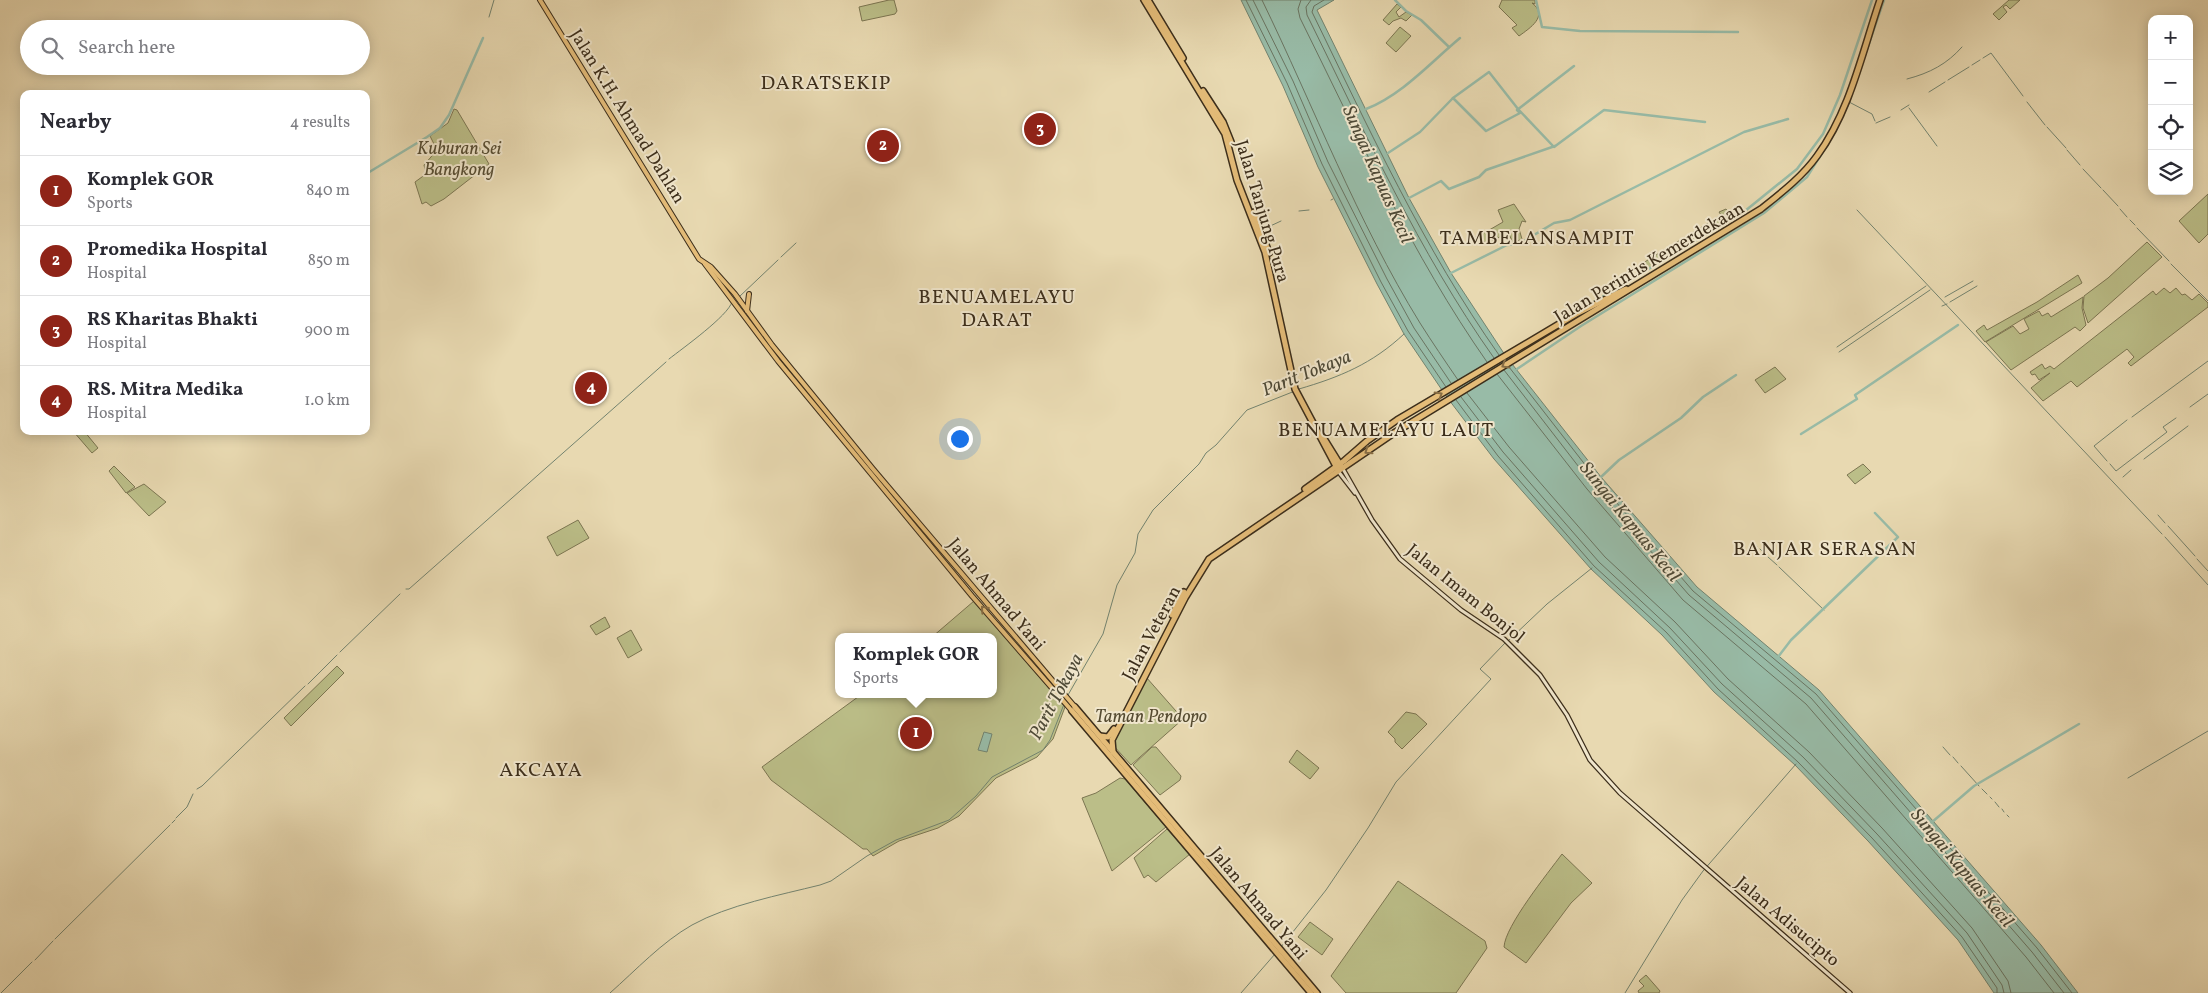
<!DOCTYPE html>
<meta charset="utf-8">
<style>
:root{--surface:#fff;--page:#f2f2f3;--text:#2b2b33;--muted:#7c7c81;--line:#e1e1e2;--accent:#8f2418}
body{margin:0;font-family:Vollkorn,serif;background:var(--page);color:var(--text)}
.controls{position:absolute;right:15px;top:15px;display:grid;overflow:hidden;border-radius:10px;box-shadow:0 2px 12px #0003}
.controls button{width:45px;height:45px;display:grid;place-items:center;padding:0;border:0;border-bottom:1px solid var(--line);background:var(--surface);color:var(--text);font:25px sans-serif}
.you{position:absolute;left:959px;top:438px;width:18px;height:18px;margin:-12px;border:4px solid #fff;border-radius:50%;background:#1a73e8;box-shadow:0 0 0 8px #1a73e833}
.badge{display:grid;place-items:center;width:32px;height:32px;border-radius:50%;background:var(--accent);color:#fff;font-size:16px;font-weight:700}
.pin{position:absolute;translate:-50% -50%;border:2px solid #fff;box-shadow:0 1px 5px #0006}
.popup{position:absolute;left:835px;top:633px;width:162px;height:65px;box-sizing:border-box;display:grid;place-content:center;border-radius:10px;background:var(--surface);filter:drop-shadow(0 1px 4px #0005);font-size:16px;white-space:nowrap;color:var(--muted)}
.popup b{font-size:19px;color:var(--text)}
.popup::after{content:'';position:absolute;left:50%;top:100%;margin-left:-10px;border:10px solid transparent;border-top-color:var(--surface)}
.list{margin:0;padding:0;list-style:none}
h2{display:flex;justify-content:space-between;align-items:center;height:65px;margin:0;padding:0 20px;font-size:21px}
h2 small{font-size:16px;font-weight:400;color:var(--muted)}
.list li{display:grid;grid-template-columns:32px 1fr auto;gap:15px;align-items:center;box-sizing:border-box;height:70px;padding:0 20px;border-top:1px solid var(--line)}
.list b{display:block;font-size:19px;white-space:nowrap}
.list p{margin:0;font-size:16px;white-space:nowrap;color:var(--muted)}
.list em{font-size:16px;font-style:normal;color:var(--muted)}
.icon{flex:none;width:28px;height:28px;fill:none;stroke:currentColor;stroke-width:2;stroke-linecap:round;stroke-linejoin:round}
.map{position:relative;flex:none;width:2208px;height:993px;overflow:hidden}
.search{position:absolute;background:var(--surface);box-shadow:0 2px 12px #0003;left:20px;top:20px;width:350px;height:55px;display:flex;align-items:center;gap:12px;box-sizing:border-box;padding:0 18px;border-radius:28px;color:var(--muted);font-size:19px}
.panel{position:absolute;background:var(--surface);box-shadow:0 2px 12px #0003;left:20px;top:90px;width:350px;height:345px;border-radius:10px}
.map>svg:first-child{display:block}
.green{fill:#bbbe88;stroke:#7c7652}
.water{fill:#98bba7;stroke:#73836f}
.lines{fill:none;stroke-linecap:round;stroke-linejoin:round}
.shore{stroke:#6a7461;stroke-width:1}
.stream{stroke:#73836f;stroke-width:1}
.canal{stroke:#98bba7;stroke-width:2.5}
.secondary-casing{stroke:#3c2e1b;stroke-width:5.5}
.primary-casing{stroke:#3c2e1b;stroke-width:6}
.highway-casing{stroke:#3c2e1b;stroke-width:8}
.secondary{stroke:#f0e6cc;stroke-width:3}
.primary{stroke:#e4bc78;stroke-width:4}
.highway{stroke:#e4bc78;stroke-width:5}
.oneway{stroke:#886e45}
.labels{text-anchor:middle;stroke-width:4;stroke-linejoin:round;paint-order:stroke}
.street-label{font-size:18px;fill:#3c2e1b;stroke:#f0e6cc}
.park-label{font-size:18px;font-style:italic;fill:#554b31;stroke:#f0e6cc}
.water-label{font-size:19px;font-style:italic;fill:#4e4a37;stroke:#f0e6cc}
.quarter-label{font-size:20px;letter-spacing:1px;fill:#3c2e1b;stroke:#f0e6cc}
</style>
<div class="map">
<svg width="2208" height="993" viewBox="0 0 2208 993">
<rect width="100%" height="100%" fill="#e8d9b1"/>
<filter id="stains"><feTurbulence type="fractalNoise" baseFrequency=".004" numOctaves="4"/><feColorMatrix values="0 0 0 0 .2 0 0 0 0 .09 0 0 0 0 .02 0 0 0 .5 -.17"/></filter>
<radialGradient id="worn" r=".72"><stop offset=".6" stop-color="#630" stop-opacity="0"/><stop offset="1" stop-color="#630" stop-opacity=".3"/></radialGradient>
<g class="green">
<path d="M889 0H894L897 11 895 14 862 21 859 7Z"/>
<path d="M1502 0H1535V4L1532 3C1549 16 1530 28 1519 36L1512 28 1517 25 1499 7Z"/>
<path d="M2009 0H2020L2010 9 2006 5 2003 7 2007 12 1999 20 1993 14Z"/>
<path d="M1397 4 1401 7 1396 12 1399 17 1406 12 1412 15 1406 21 1401 18 1393 21 1389 25 1383 20Z"/>
<path d="M1400 27 1411 36 1396 52 1386 43Z"/>
<path d="M454 109 457 110 489 164 444 199 431 206 426 202 422 204 415 182 426 174 424 165 437 150 430 136 448 123Z"/>
<path d="M2208 194V234L2199 243 2179 221Z"/>
<path d="M1514 204 1526 222 1522 221 1519 229 1522 239 1513 243 1508 232 1486 245 1484 241 1477 242 1475 237 1479 234 1478 232 1482 230 1484 233 1503 222 1498 210Z"/>
<path d="M1726 209 1732 217 1647 269 1643 263 1721 215 1719 212Z"/>
<path d="M2147 242 2162 257 2088 323 2083 308 2084 296 2108 278Z"/>
<path d="M2078 275 2082 283 1985 342 1976 331 1984 325 1987 330 2037 302Z"/>
<path d="M2164 288 2170 293 2176 288 2182 295 2185 294 2192 300 2199 294 2208 303V307L2131 366 2128 363 2134 357 2127 349 2077 387 2071 381 2043 401 2031 388 2050 373 2039 380 2035 374 2032 375 2030 372 2042 364 2045 369 2050 366 2054 369 2153 291 2156 295Z"/>
<path d="M2083 297 2082 308 2086 325 2080 331 2075 327 2011 370 1986 342 2013 326 2020 334 2029 329 2024 319 2039 311 2042 316 2048 313 2051 317Z"/>
<path d="M1775 367 1786 379 1765 393 1755 380Z"/>
<path d="M73 431H84L98 448 92 453Z"/>
<path d="M1863 464 1871 472 1855 484 1847 475Z"/>
<path d="M114 466 135 487 126 493 109 471Z"/>
<path d="M144 484 166 502 149 516 127 493Z"/>
<path d="M578 520 589 538 557 556 547 537Z"/>
<path d="M974 601 1065 707 1053 739 1037 757 996 778 959 816 938 828 899 841 873 856 867 849H863L771 780 762 767 862 694H994V637H932Z"/>
<path d="M605 617 610 627 596 635 590 626Z"/>
<path d="M631 630 642 650 628 658 617 638Z"/>
<path d="M337 666 344 673 291 726 284 718Z"/>
<path d="M1146 677 1183 719 1131 765 1113 745Z"/>
<path d="M1406 712 1416 714 1427 724 1402 749 1395 742V739L1388 732Z"/>
<path d="M1152 747H1156L1181 776 1180 780 1160 795 1133 765Z"/>
<path d="M1297 750 1319 768 1310 779 1289 762Z"/>
<path d="M1120 778 1125 779 1166 827 1112 871 1082 798 1096 793Z"/>
<path d="M1167 829 1190 854 1156 882 1148 875 1144 878 1134 858Z"/>
<path d="M1562 854 1592 883 1571 903 1526 963 1504 947C1505 926 1548 873 1562 854Z"/>
<path d="M1398 881 1485 941 1487 948 1456 993H1346L1331 976Z"/>
<path d="M1310 922 1333 939 1322 955 1298 937Z"/>
<path d="M1646 975 1660 991 1659 993H1639L1638 991 1644 986 1639 981Z"/>
</g>
<g class="water">
<path d="M1241 0H1334L1317 10 1409 198 1451 273 1505 355 1601 477 1697 587 1819 690 2041 945 2078 993H1994L1958 940 1868 841 1795 765 1714 692 1662 635 1591 569 1494 459 1446 396 1404 334 1377 284 1318 167 1283 86Z"/>
<path d="M984 732 992 734 987 752 978 750Z"/>
</g>
<g class="lines">
<g class="shore">
<path d="M1246 0 1287 83 1322 164 1381 282 1408 331 1446 387"/>
<path d="M1253 0 1293 81 1328 162 1387 279 1414 328 1451 383"/>
<path d="M1262 0C1314 107 1357 221 1420 323 1432 342 1445 361 1458 380"/>
<path d="M1301 0 1298 9 1300 18C1358 135 1412 255 1487 362"/>
<path d="M1311 0 1306 7 1307 15C1365 132 1418 251 1494 358"/>
<path d="M1324 0 1314 6 1312 12C1369 129 1424 249 1499 355"/>
<path d="M1509 367 1597 480 1693 591 1816 694 2037 948 2072 993"/>
<path d="M1504 370 1592 484 1689 595 1811 698 2032 952 2064 993"/>
<path d="M1497 374 1587 489 1683 600 1806 704 2026 957 2054 993"/>
<path d="M1467 393 1509 447 1605 557 1675 622 1728 679 1809 752 1882 828 1972 928 2008 981 2011 993"/>
<path d="M1461 397 1503 452 1599 562 1670 628 1722 684 1803 757 1877 834 1967 933 2002 985 2004 993"/>
<path d="M1456 400 1498 456 1594 566 1666 632 1718 689 1798 762 1872 838 1962 937 1997 988V993"/>
</g>
<g class="stream">
<path d="M489 17 494 0"/>
<path d="M1983 58 1991 53 2023 96"/>
<path d="M1972 65 1980 60"/>
<path d="M1907 79C1930 73 1947 64 1962 47"/>
<path d="M1948 80 1969 67"/>
<path d="M1929 92 1945 82"/>
<path d="M1849 102 1872 114 1875 121"/>
<path d="M2027 102 2045 125"/>
<path d="M1909 108 1937 146"/>
<path d="M1901 110 1909 105"/>
<path d="M1876 123 1890 117"/>
<path d="M2047 127 2066 148"/>
<path d="M2067 150 2080 165"/>
<path d="M2083 169 2101 188"/>
<path d="M2103 190 2118 206"/>
<path d="M1331 200 1333 199"/>
<path d="M2120 209 2127 217"/>
<path d="M1857 210 2162 534"/>
<path d="M1299 211 1309 210"/>
<path d="M2130 220 2135 225"/>
<path d="M1266 228 1281 221"/>
<path d="M2137 228 2169 261"/>
<path d="M781 257 796 243"/>
<path d="M2171 264 2208 301"/>
<path d="M739 297 778 260"/>
<path d="M1945 297 1973 281"/>
<path d="M1950 302 1977 286"/>
<path d="M1942 306 1947 304"/>
<path d="M1837 347 1926 286"/>
<path d="M1839 352 1930 290"/>
<path d="M669 359C683 348 728 316 732 302"/>
<path d="M1299 389C1340 377 1372 364 1404 334"/>
<path d="M2190 407 2208 394"/>
<path d="M2132 417 2208 361"/>
<path d="M2144 459 2188 426"/>
<path d="M2107 461 2094 446 2127 420"/>
<path d="M2110 464 2116 471 2167 432 2163 427 2176 418"/>
<path d="M2123 477 2131 470"/>
<path d="M2158 515 2165 523"/>
<path d="M2168 526 2195 556"/>
<path d="M2165 537 2208 585"/>
<path d="M1754 543 1757 546"/>
<path d="M1760 549 1765 554"/>
<path d="M1768 557 1777 565"/>
<path d="M2197 559 2208 571"/>
<path d="M1779 567 1824 610"/>
<path d="M406 589H409L666 362"/>
<path d="M1508 641 1547 604 1592 568"/>
<path d="M340 652 400 594"/>
<path d="M308 684 337 655"/>
<path d="M1068 695 1103 634 1117 585 1135 553 1138 534 1153 510 1199 464 1206 453 1216 445 1247 410 1295 391"/>
<path d="M1943 747 1950 755"/>
<path d="M1953 757 1958 763"/>
<path d="M1961 766 1979 786"/>
<path d="M2128 778 2208 731"/>
<path d="M197 789 202 786 305 686"/>
<path d="M1982 789 1987 794"/>
<path d="M1990 797 1992 799"/>
<path d="M1995 802 1999 807"/>
<path d="M2002 809 2004 812"/>
<path d="M2007 815 2009 817"/>
<path d="M176 818 187 807 193 794"/>
<path d="M172 823 175 820"/>
<path d="M55 939 170 825"/>
<path d="M1281 947 1326 890 1368 828 1396 782 1491 679 1480 669 1505 643"/>
<path d="M35 960 53 941"/>
<path d="M1 993 32 962"/>
<path d="M610 993C636 970 662 942 692 925 728 905 780 895 820 885L831 881 867 856 896 840 949 820 976 796 992 777 1043 750 1050 740 1066 699"/>
<path d="M1241 993 1275 954"/>
<path d="M1625 993 1682 900 1703 871 1796 764"/>
</g>
<g class="canal">
<path d="M1395 0 1406 11 1421 20 1449 47"/>
<path d="M1536 0 1542 27 1580 31 1738 32"/>
<path d="M1865 55 1884 0"/>
<path d="M1453 98 1489 72 1518 109 1554 147 1604 110 1705 122"/>
<path d="M1847 107 1851 96"/>
<path d="M1366 109C1402 95 1431 62 1460 38"/>
<path d="M1388 153 1420 132 1453 98 1486 131 1520 113 1517 110 1574 66"/>
<path d="M366 174 427 137 440 128 449 115 483 38"/>
<path d="M1409 198 1441 181 1449 189 1479 177 1486 170 1555 146"/>
<path d="M1451 273 1507 245 1519 244 1554 223 1570 220 1744 132 1788 119"/>
<path d="M1582 309 1745 211 1797 169 1823 134 1840 95 1872 0"/>
<path d="M1517 369 1581 326 1764 213 1807 177 1827 145"/>
<path d="M1801 434 1857 399 1855 395 1958 325"/>
<path d="M1601 477 1619 460 1681 418 1703 397 1736 375"/>
<path d="M1778 657 1791 640 1898 537 1875 513"/>
<path d="M1931 823 1974 786 2079 724"/>
</g>
<defs>
<g id="secondary">
<path d="M1343 469 1372 520 1400 559 1461 610 1504 639 1540 675 1567 715 1590 760 1620 793 1850 993"/>
<path d="M1338 471 1355 493"/>
</g>
<g id="primary">
<path d="M540 0 699 259 711 267 735 294 772 345 873 469 1075 707"/>
<path d="M705 264 778 361 972 596 1072 711"/>
<path d="M747 311 749 294"/>
</g>
<g id="highway">
<path d="M1144 0 1225 134 1237 180 1265 252 1295 389 1337 468"/>
<path d="M1148 0 1183 58"/>
<path d="M1203 91 1223 122 1231 142"/>
<path d="M1254 212 1269 253"/>
<path d="M1323 437 1341 466"/>
<path d="M1305 489 1344 461 1367 441 1397 420 1576 314 1626 289"/>
<path d="M1172 615 1184 592"/>
<path d="M1075 707 1317 993"/>
<path d="M1072 711 1311 993"/>
<path d="M1100 736 1108 737 1114 729"/>
<path d="M1113 752 1112 740 1185 598 1209 559 1394 433 1761 209C1781 193 1802 177 1817 156 1850 111 1862 53 1880 0"/>
</g>
</defs>
<use href="#secondary" class="secondary-casing"/>
<use href="#primary" class="primary-casing"/>
<use href="#highway" class="highway-casing"/>
<use href="#secondary" class="secondary"/>
<use href="#primary" class="primary"/>
<use href="#highway" class="highway"/>
</g>
<defs><path id="oneway-chevron" d="M-2-3.5L2.5 0L-2 3.5" fill="none" stroke-width="1.6" stroke-linecap="round" stroke-linejoin="round" transform="scale(1.25)"/></defs>
<g class="oneway">
<use href="#oneway-chevron" transform="translate(1505 365) rotate(149)"/>
<use href="#oneway-chevron" transform="translate(1439 395) rotate(-31)"/>
<use href="#oneway-chevron" transform="translate(1368 451) rotate(146)"/>
<use href="#oneway-chevron" transform="translate(984 609) rotate(-132)"/>
</g>
<g class="labels">
<g class="street-label">
<text transform="translate(628 116) rotate(58)" y="6">Jalan K.H. Ahmad Dahlan</text>
<text transform="translate(1263 211) rotate(73)" y="6">Jalan Tanjung Pura</text>
<text transform="translate(1649 262) rotate(-31)" y="6">Jalan Perintis Kemerdekaan</text>
<text transform="translate(1466 593) rotate(39)" y="6">Jalan Imam Bonjol</text>
<text transform="translate(997 594) rotate(50)" y="6">Jalan Ahmad Yani</text>
<text transform="translate(1151 633) rotate(-62)" y="6">Jalan Veteran</text>
<text transform="translate(1259 903) rotate(50)" y="6">Jalan Ahmad Yani</text>
<text transform="translate(1788 921) rotate(40)" y="6">Jalan Adisucipto</text>
</g>
<g class="park-label">
<text x="459" y="154">Kuburan Sei<tspan x="459" dy="21">Bangkong</tspan></text>
<text x="1151" y="722">Taman Pendopo</text>
</g>
<g class="water-label">
<text transform="translate(1379 174) rotate(66)" y="7">Sungai Kapuas Kecil</text>
<text transform="translate(1306 372) rotate(-22)" y="7">Parit Tokaya</text>
<text transform="translate(1631 521) rotate(51)" y="7">Sungai Kapuas Kecil</text>
<text transform="translate(1055 696) rotate(-62)" y="7">Parit Tokaya</text>
<text transform="translate(1963 867) rotate(50)" y="7">Sungai Kapuas Kecil</text>
</g>
<g class="quarter-label">
<text x="826" y="89">DARATSEKIP</text>
<text x="1537" y="244">TAMBELANSAMPIT</text>
<text x="997" y="303">BENUAMELAYU<tspan x="997" dy="23">DARAT</tspan></text>
<text x="1386" y="436">BENUAMELAYU LAUT</text>
<text x="1825" y="555">BANJAR SERASAN</text>
<text x="541" y="776">AKCAYA</text>
</g>
</g>
<rect width="100%" height="100%" filter="url(#stains)"/>
<rect width="100%" height="100%" fill="url(#worn)"/>
</svg>
<div class="controls">
<button>+</button>
<button>−</button>
<button><svg class="icon" aria-label="locate" viewBox="0 0 24 24"><circle cx="12" cy="12" r="6"/><path d="M12 2v4M12 18v4M2 12h4M18 12h4"/></svg></button>
<button><svg class="icon" aria-label="layers" viewBox="0 0 24 24"><path d="M12 4l9 5-9 5-9-5zM3 14l9 5 9-5"/></svg></button>
</div>
<div class="you"></div>
<div class="pin badge" style="left:916px;top:733px">1</div>
<div class="popup"><b>Komplek GOR</b>Sports</div>
<div class="pin badge" style="left:883px;top:146px">2</div>
<div class="pin badge" style="left:1040px;top:129px">3</div>
<div class="pin badge" style="left:591px;top:388px">4</div>
<div class="search"><svg class="icon" aria-label="search" viewBox="0 0 24 24"><circle cx="10" cy="10" r="6"/><path d="M15 15l6 6"/></svg>Search here</div>
<section class="panel">
<h2>Nearby<small>4 results</small></h2>
<ul class="list">
<li><span class="badge">1</span><div><b>Komplek GOR</b><p>Sports</p></div><em>840 m</em></li>
<li><span class="badge">2</span><div><b>Promedika Hospital</b><p>Hospital</p></div><em>850 m</em></li>
<li><span class="badge">3</span><div><b>RS Kharitas Bhakti</b><p>Hospital</p></div><em>900 m</em></li>
<li><span class="badge">4</span><div><b>RS. Mitra Medika</b><p>Hospital</p></div><em>1.0 km</em></li>
</ul>
</section>
</div>
